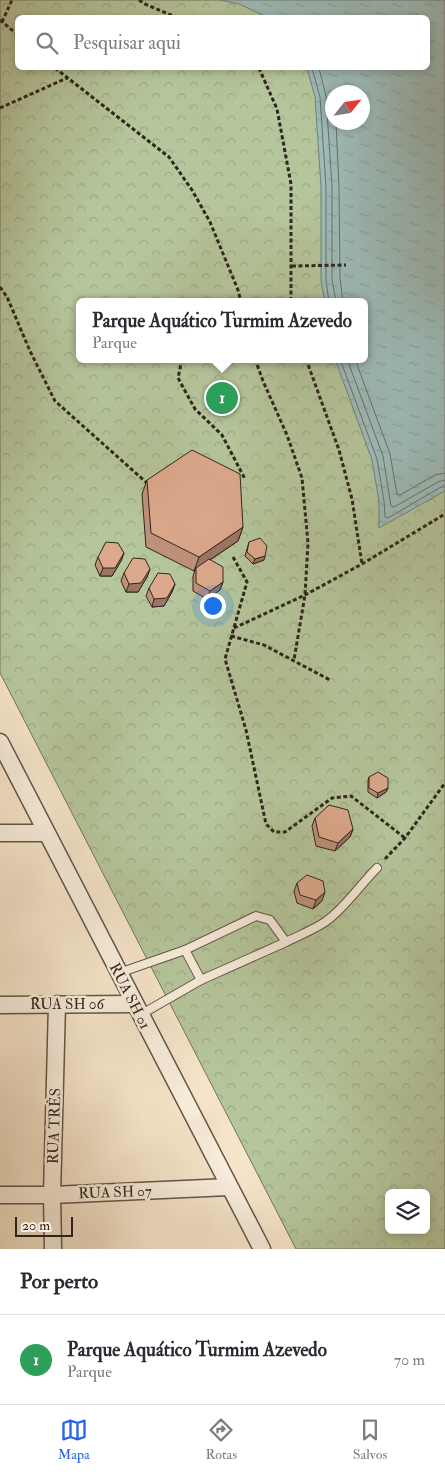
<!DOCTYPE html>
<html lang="pt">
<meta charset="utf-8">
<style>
:root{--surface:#fff;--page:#f2f2f3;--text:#2b2b33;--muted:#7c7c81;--line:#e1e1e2;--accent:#2563eb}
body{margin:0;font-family:"IM FELL Double Pica",serif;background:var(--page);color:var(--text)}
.controls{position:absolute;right:15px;bottom:15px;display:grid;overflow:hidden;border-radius:8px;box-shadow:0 2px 8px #0003}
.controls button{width:45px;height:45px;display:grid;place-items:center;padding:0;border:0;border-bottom:1px solid var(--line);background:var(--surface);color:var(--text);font:25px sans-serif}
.compass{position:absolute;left:325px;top:85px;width:45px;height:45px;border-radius:50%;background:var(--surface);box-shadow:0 2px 8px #0003;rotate:60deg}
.scale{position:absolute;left:15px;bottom:12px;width:58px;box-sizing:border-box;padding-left:5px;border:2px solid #2f261d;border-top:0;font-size:14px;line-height:18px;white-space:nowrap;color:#2f261d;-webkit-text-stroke:4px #f9eedd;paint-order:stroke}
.you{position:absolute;left:212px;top:605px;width:18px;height:18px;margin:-12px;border:4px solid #fff;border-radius:50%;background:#1a73e8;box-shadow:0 0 0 8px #1a73e833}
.badge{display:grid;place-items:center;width:32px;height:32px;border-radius:50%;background:var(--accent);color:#fff;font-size:16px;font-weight:700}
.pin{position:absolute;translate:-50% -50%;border:2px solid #fff;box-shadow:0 1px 5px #0006}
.popup{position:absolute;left:76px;top:298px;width:292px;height:65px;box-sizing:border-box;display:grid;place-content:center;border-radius:8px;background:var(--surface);filter:drop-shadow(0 1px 4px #0005);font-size:16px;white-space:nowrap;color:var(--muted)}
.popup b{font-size:19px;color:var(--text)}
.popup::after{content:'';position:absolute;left:50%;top:100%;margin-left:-10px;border:10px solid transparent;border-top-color:var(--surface)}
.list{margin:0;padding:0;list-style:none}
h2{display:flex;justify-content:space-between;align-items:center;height:65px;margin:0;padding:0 20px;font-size:21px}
h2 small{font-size:16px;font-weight:400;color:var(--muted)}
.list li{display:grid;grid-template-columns:32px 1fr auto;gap:15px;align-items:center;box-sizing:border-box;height:90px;padding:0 20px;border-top:1px solid var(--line)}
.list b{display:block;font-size:19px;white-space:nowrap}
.list p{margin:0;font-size:16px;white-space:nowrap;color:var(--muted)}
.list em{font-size:16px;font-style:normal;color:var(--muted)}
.icon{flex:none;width:28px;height:28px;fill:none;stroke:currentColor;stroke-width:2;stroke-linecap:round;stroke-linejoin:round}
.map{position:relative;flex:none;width:445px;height:1249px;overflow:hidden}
.search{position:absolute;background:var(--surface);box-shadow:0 2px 8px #0003;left:15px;right:15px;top:15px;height:55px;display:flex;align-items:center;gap:12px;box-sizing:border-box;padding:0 18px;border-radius:8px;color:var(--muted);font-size:19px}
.sheet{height:155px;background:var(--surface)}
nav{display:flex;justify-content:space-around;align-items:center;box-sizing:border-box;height:70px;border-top:1px solid var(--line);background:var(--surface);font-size:14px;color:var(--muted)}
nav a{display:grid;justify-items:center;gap:2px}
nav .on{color:var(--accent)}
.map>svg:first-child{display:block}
.park{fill:url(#park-crowns);stroke:#72765c;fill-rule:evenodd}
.water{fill:url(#water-ripples);stroke:#72817c;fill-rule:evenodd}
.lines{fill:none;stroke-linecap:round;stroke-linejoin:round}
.shore{stroke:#66726c;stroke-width:1}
.service-casing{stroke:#615648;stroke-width:10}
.minor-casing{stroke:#615648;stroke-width:19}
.path{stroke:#2f261d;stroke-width:3;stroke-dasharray:4 2.5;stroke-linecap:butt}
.service{stroke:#f9eedd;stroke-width:8}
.minor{stroke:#f9eedd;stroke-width:16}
.wall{fill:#be9179;stroke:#2f261d}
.shaded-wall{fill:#9b7663;stroke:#2f261d}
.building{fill:#dda98d;stroke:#2f261d}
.labels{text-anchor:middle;stroke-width:5;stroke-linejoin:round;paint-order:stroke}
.street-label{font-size:15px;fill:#2f261d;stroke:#f9eedd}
</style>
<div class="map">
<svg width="445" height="1249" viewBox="0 0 445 1249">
<defs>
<pattern id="park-crowns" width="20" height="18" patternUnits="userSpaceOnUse" patternTransform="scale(1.25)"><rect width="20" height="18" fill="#b6c69c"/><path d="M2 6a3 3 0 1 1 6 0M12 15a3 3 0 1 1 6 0" fill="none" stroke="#9daa86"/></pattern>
<pattern id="water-ripples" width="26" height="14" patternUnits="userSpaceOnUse" patternTransform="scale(1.25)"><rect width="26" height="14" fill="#9ebebc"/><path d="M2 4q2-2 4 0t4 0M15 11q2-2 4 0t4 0" fill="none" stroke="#88a3a1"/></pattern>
</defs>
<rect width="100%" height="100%" fill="#f6e5cb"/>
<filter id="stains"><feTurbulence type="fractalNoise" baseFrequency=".004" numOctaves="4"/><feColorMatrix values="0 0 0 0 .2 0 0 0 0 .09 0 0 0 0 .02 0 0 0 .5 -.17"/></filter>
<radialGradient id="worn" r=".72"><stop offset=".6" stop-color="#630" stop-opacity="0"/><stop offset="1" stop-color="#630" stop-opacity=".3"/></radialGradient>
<path class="park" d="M0 0H445V1249H296L0 673ZM18 18H428V68H18ZM332 92H362V122H332ZM80 302H364V359H80ZM389 1193H426V1230H389Z"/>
<path class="water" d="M220 0H445V491L379 528V501L372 460 335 359H364V302H325L321 280V187L315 97 307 68H428V18L267 17 239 4ZM332 92H362V122H332Z"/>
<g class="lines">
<g class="shore">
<path d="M312 68 320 97 326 187V280L329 302"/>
<path d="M319 68 326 96 332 187V279L336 302"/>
<path d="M336 122 339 187 340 278 343 302"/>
<path d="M340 359 377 459 384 501 385 517 388 518 441 487H445"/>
<path d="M347 359 383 456 391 506 394 507 438 482 445 480"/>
<path d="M355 359 390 454 397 494 400 495 435 475 445 473"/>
</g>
<defs>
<g id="service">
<path d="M119 973 185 950 256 916 270 920 286 942C298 936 313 930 325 922 344 909 360 885 377 868"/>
<path d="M201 980 286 942"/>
<path d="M140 1015 201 980 185 950"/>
</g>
<g id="minor">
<path d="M0 742 262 1249"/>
<path d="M0 833H46"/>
<path d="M0 1005 135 1004"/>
<path d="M0 1195H52L229 1187"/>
<path d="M53 1249 52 1195 57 1004"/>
</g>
</defs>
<use href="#service" class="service-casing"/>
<use href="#minor" class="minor-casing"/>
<g class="path">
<path d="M139 0 145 4 178 18"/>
<path d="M0 20 18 35"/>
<path d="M2 22 12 0"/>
<path d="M55 68 169 157 192 190 210 222 238 290 241 302"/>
<path d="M259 68 277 109 291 184V302"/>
<path d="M0 108 67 78"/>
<path d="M292 266 346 265"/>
<path d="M0 287 7 297 30 351 55 401 148 484"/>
<path d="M182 359 178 378 195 409 222 435 245 479"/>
<path d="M255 359 263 381 287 435 302 478 308 543 305 595 294 660"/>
<path d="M306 359 339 450 352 499 362 564"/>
<path d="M233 557 247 582 225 659 246 730 266 824 274 832H285L332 798 351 796 405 838"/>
<path d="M234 628 305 595 362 564 445 514"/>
<path d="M231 636 264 645 330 680"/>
<path d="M385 859 405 838 445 783"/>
</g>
<use href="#service" class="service"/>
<use href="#minor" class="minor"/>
</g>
<g class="wall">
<path d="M147 480 243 527 238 541 210 560 223 582 220 590 207 599 193 591V576L195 570 194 571 146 547 142 494Z"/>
<path d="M249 542 264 560 253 564 245 556Z"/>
<path d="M124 553 121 561 112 576H100L95 565 98 557Z"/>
<path d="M150 569 147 577 138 592H126L121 581 124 573Z"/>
<path d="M175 584 172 592 164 606 152 607 146 596 149 588Z"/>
<path d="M369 777 388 788 386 792 377 798 368 792V781Z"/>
<path d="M315 818 353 829 350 837 335 851 316 846 312 826Z"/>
<path d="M297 883 322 901 313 909 297 903 294 891Z"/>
</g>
<g class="shaded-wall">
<path d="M243 527 238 541 196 569V568L194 571 199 557Z"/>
<path d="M124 553 121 561 112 576H100L103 568Z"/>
<path d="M265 556 264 560 253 564 255 559Z"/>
<path d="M150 569 147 577 138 592H126L129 584Z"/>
<path d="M223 582 220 590 207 599 210 591Z"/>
<path d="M175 584 172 592 164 606 152 607 154 599Z"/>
<path d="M388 788 386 792 377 798 378 793Z"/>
<path d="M353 829 350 837 335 851 338 843Z"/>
<path d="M325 892 322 901 313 909 316 900Z"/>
</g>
<g class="building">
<path d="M192 450 240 474 243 527 199 557 151 533 147 480Z"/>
<path d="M260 538 267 546 265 556 255 559 247 552 249 542Z"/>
<path d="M106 542 118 543 124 553 115 568H103L98 557Z"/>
<path d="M133 558 145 559 150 569 141 583 129 584 124 573Z"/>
<path d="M209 559 223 567V582L210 591 196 583V568Z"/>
<path d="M158 573 170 574 175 584 167 598 154 599 149 588Z"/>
<path d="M378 772 388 778V788L378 793 369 788V777Z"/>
<path d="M329 805 348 810 353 829 338 843 319 837 315 818Z"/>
<path d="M307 875 323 881 325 892 316 900 300 895 297 883Z"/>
</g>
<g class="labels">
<g class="street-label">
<text transform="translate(130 996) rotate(63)" y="5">RUA SH 01</text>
<text x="67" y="1009">RUA SH 06</text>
<text transform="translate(54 1126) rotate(-88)" y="5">RUA TRÊS</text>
<text transform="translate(115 1192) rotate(-2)" y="5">RUA SH 07</text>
</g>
</g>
<rect width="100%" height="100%" filter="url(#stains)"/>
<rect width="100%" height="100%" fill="url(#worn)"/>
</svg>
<div class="controls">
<button><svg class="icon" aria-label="layers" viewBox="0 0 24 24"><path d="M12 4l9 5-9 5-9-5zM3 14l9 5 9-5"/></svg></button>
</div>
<svg class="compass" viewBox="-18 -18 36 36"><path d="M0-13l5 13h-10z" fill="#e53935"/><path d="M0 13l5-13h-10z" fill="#7c7c81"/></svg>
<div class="scale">20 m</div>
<div class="you"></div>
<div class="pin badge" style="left:222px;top:398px;background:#2e9e5b">1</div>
<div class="popup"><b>Parque Aquático Turmim Azevedo</b>Parque</div>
<div class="search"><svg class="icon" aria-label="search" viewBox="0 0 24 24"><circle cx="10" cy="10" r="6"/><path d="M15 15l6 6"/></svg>Pesquisar aqui</div>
</div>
<section class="sheet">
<h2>Por perto<small></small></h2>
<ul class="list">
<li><span class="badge" style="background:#2e9e5b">1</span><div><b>Parque Aquático Turmim Azevedo</b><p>Parque</p></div><em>70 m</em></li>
</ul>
</section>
<nav>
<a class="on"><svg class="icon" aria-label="map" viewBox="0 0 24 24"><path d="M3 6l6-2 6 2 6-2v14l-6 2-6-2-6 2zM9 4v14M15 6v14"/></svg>Mapa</a>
<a><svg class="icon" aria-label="directions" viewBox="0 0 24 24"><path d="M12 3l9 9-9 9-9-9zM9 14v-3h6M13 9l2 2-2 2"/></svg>Rotas</a>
<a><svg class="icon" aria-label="saved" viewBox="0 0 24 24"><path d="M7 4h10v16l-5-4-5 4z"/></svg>Salvos</a>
</nav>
